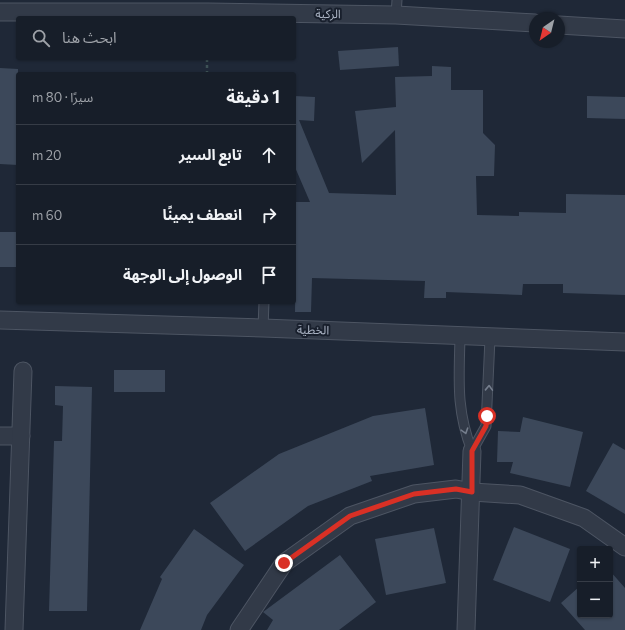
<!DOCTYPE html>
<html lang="ar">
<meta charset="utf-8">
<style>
:root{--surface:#171e29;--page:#202731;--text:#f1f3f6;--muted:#9ea2a8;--line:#363c46}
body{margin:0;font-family:Commissioner,"Noto Sans Arabic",sans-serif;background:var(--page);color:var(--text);direction:rtl}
.controls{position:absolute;right:12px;bottom:12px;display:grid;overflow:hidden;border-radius:4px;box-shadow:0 1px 3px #0004}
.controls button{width:36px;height:36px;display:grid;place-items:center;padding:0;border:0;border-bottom:1px solid var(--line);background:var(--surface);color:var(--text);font:20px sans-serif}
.compass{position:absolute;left:529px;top:12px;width:36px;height:36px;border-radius:50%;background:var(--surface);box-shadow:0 1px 3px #0004;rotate:215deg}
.stop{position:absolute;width:12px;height:12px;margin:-9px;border:3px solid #d93025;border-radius:50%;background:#fff}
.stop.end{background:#d93025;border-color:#fff;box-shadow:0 1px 4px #0008}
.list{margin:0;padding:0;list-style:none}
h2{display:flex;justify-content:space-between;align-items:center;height:52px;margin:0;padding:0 16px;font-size:17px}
h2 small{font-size:13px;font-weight:400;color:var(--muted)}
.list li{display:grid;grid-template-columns:26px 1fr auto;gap:12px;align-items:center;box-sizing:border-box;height:60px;padding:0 16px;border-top:1px solid var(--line)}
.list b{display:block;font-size:15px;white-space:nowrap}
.list em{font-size:13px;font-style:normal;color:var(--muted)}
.icon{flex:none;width:22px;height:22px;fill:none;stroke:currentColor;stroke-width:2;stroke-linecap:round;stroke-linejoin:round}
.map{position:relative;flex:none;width:625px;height:630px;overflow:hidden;direction:ltr}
.search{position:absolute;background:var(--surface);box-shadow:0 1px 3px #0004;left:16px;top:16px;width:280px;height:44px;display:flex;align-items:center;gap:10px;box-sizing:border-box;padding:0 14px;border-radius:4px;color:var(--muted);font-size:15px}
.panel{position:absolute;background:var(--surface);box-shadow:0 1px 3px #0004;left:16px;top:72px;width:280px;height:232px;border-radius:4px;direction:rtl}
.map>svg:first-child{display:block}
.building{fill:#3c485a}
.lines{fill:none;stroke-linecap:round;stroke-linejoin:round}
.service-casing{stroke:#4d5563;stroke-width:11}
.minor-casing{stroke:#4d5563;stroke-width:19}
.path{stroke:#3e5256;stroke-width:2.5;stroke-dasharray:3 3;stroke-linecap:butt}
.service{stroke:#323a48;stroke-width:9}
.minor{stroke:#323a48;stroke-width:17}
.oneway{stroke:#757e8d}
.route{stroke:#d93025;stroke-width:5}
.labels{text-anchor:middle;stroke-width:4;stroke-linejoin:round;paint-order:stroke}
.street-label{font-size:12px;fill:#acb5c5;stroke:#181f2c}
</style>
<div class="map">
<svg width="625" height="630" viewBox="0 0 625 630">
<rect width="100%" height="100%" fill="#1f2837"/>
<g class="building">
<path d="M398 47 399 66 340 70 338 51Z"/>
<path d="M432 66 451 67V90H483V133L495 145 494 176H476L477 215 519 216V212L566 213V194L625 195V295L563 293V284H523L522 295 446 292V298H424L425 281 312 278 311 312H295L296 249H294V202H310L294 165V96L315 97 314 121 299 120 329 193 396 195 395 130 362 163 355 111 396 107 395 77 432 76Z"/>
<path d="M0 68 18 69V165L0 164Z"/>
<path d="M587 96 625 97V119L587 118Z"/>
<rect x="0" y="232" width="18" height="35"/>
<rect x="114" y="370" width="51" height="22"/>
<path d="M55 386 92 387 87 611H49L54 441H62L63 406 55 405Z"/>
<path d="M425 408 434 465 370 476 372 481 308 506 245 551 210 503 279 454 373 416Z"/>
<path d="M523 417 583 432 570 487 510 473 513 462H497L498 431 520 432Z"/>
<path d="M613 443 625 450V514L586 491Z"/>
<path d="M514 527 570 549 550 602 493 580Z"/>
<path d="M434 528 446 583 386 595 375 539Z"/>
<path d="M194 529 244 565 207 615 201 630H140L162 579 160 577Z"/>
<path d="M340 555 376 602 339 630H267L273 620 263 612Z"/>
<path d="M610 571 625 588V630H585L561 603 580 586V615H610Z"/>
</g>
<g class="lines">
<defs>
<g id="service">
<path d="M396 15 397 0"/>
<path d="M263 328 264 302"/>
<path d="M460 337C459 380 456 410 472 451"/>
<path d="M472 451 486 426 490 338"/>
</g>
<g id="minor">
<path d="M0 12H208L396 15 535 23"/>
<path d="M559 25 625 29"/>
<path d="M0 320 263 328 625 342"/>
<path d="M0 436H21"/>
<path d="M14 630 23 371"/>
<path d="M239 630 284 563 350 516 414 494 456 489 472 492 520 495 584 518 625 547"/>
<path d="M466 630 472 451"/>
</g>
</defs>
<use href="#service" class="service-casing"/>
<use href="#minor" class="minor-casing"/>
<path class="path" d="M207 74V58"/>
<use href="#service" class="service"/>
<use href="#minor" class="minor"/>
</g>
<defs><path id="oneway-chevron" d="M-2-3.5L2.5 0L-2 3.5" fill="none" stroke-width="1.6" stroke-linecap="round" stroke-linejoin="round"/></defs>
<g class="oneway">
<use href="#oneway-chevron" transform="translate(489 388) rotate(-88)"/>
<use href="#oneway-chevron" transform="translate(465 431) rotate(72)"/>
</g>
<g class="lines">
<path class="route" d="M284 563 350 516 414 494 456 489 472 492V451L486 426 487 416"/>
</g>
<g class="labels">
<g class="street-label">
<text transform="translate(328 14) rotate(1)" y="4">الركية</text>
<text transform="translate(313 330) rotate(2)" y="4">الخطية</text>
</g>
</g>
</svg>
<div class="controls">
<button>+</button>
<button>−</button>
</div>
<svg class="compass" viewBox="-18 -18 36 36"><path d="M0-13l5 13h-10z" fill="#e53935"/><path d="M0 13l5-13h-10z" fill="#9ea2a8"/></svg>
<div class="stop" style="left:487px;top:416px"></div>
<div class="stop end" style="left:284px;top:563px"></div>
<div class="search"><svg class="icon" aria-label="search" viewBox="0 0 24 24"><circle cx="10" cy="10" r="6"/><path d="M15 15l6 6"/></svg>ابحث هنا</div>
<section class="panel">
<h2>1 دقيقة<small>سيرًا · 80 m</small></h2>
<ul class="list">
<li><svg class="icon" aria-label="ahead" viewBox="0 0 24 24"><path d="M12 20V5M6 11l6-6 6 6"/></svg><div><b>تابع السير</b></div><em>20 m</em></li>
<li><svg class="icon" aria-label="right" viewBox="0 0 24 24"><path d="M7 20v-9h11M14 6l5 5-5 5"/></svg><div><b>انعطف يمينًا</b></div><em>60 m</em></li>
<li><svg class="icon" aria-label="arrive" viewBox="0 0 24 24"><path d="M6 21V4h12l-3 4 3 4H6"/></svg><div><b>الوصول إلى الوجهة</b></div></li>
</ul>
</section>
</div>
